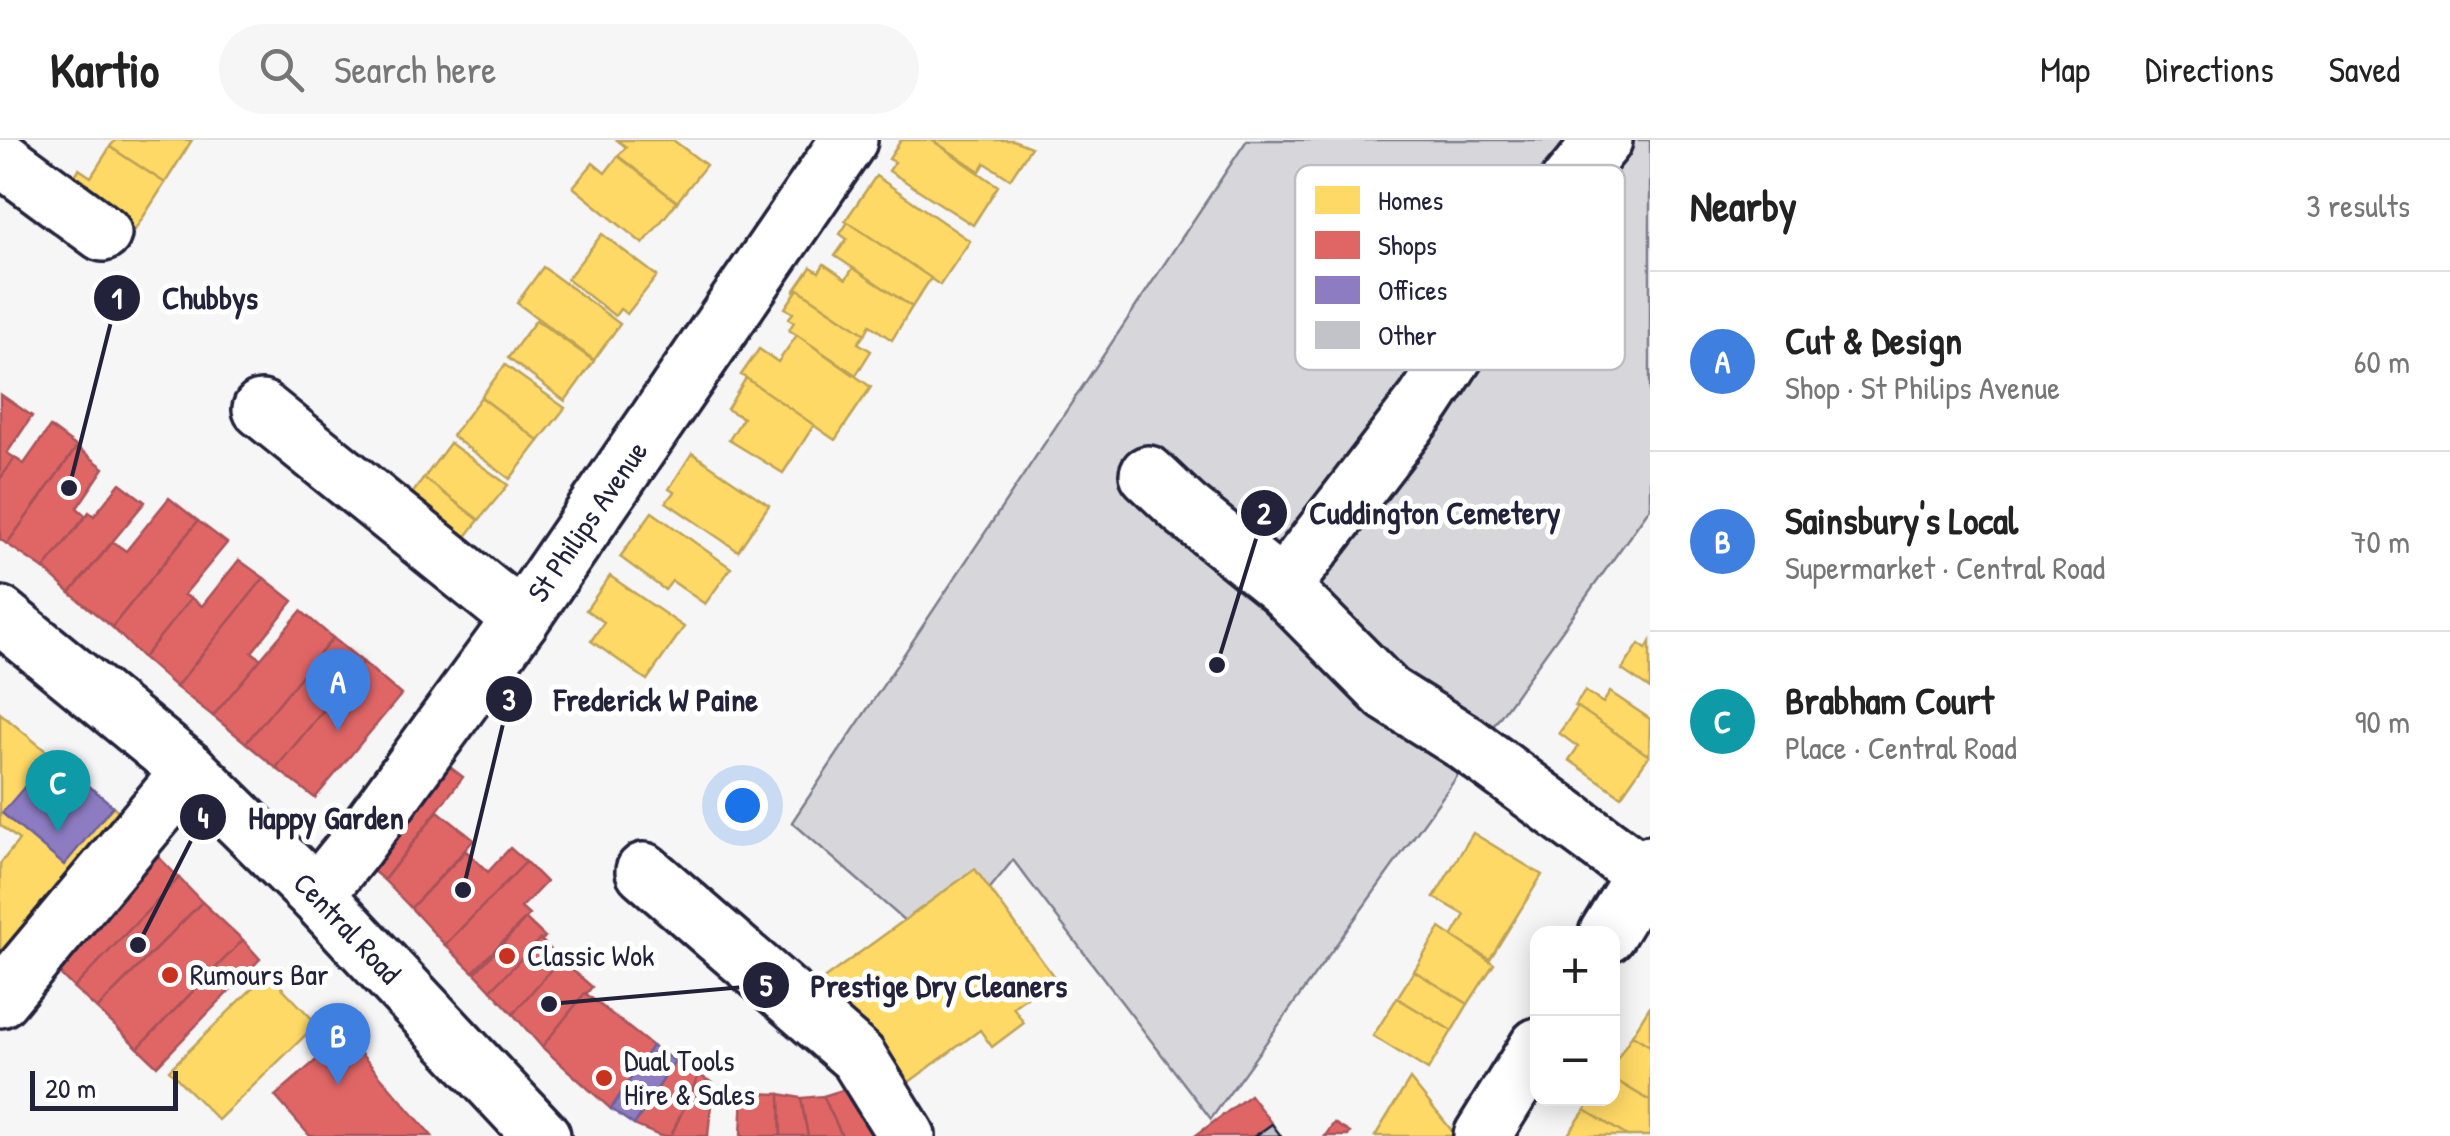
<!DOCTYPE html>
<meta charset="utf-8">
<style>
:root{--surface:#fff;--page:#f6f6f6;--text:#222;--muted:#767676;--line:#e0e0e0;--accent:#c8321e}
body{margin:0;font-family:"Patrick Hand",sans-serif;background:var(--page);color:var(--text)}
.controls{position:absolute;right:30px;bottom:30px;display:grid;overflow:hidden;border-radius:20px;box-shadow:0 5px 25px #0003}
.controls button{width:90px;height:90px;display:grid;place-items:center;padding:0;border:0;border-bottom:2px solid var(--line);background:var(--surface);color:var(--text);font:50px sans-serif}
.scale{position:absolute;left:30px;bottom:25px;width:148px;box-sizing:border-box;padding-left:10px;border:5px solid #22223b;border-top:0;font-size:28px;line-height:35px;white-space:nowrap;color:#22223b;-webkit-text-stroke:8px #fff;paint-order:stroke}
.you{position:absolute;left:742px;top:665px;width:35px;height:35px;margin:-25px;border:8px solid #fff;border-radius:50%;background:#1a73e8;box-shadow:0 0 0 15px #1a73e833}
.badge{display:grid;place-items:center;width:65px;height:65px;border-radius:50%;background:var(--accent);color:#fff;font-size:32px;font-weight:700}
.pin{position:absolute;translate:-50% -82px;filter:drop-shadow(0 2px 5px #0008)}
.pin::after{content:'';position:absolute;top:52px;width:35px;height:30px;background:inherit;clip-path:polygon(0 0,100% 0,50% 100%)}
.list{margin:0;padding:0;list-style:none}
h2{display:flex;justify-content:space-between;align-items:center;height:130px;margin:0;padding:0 40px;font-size:42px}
h2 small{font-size:32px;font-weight:400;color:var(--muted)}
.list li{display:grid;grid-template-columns:65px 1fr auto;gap:30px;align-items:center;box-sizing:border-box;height:180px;padding:0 40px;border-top:2px solid var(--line)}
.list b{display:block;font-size:38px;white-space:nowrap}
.list p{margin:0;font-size:32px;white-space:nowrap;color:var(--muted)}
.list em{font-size:32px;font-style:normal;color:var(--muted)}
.icon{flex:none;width:55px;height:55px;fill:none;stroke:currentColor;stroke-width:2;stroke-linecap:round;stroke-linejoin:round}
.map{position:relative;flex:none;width:1650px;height:996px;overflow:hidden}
header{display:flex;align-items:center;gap:60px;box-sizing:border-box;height:140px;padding:0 50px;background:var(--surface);border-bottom:2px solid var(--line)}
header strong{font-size:48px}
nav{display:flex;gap:55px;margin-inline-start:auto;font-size:35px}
.search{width:700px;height:90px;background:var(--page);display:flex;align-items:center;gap:25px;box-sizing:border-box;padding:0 35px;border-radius:55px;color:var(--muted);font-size:38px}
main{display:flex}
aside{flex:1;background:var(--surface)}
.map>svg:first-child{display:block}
.green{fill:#d7d7db;stroke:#7c7c8b;stroke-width:2.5}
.homes{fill:#ffd966;stroke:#bda259;stroke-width:2.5}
.shops{fill:#e06666;stroke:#a75259;stroke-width:2.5}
.offices{fill:#8e7cc3;stroke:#6e619a;stroke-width:2.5}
.building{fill:#c2c2c9;stroke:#22223b;stroke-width:2.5}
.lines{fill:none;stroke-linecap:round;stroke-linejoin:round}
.minor-casing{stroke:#22223b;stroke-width:62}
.major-casing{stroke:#22223b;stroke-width:62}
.minor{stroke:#fff;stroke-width:55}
.major{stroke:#fff;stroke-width:55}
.poi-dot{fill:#c8321e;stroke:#fff;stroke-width:4}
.labels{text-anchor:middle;stroke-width:10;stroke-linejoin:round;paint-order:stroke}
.street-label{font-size:30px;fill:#22223b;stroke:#fff}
.poi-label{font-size:30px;fill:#22223b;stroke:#fff;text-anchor:start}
.key{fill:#fff;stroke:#bdbdc4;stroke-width:2.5}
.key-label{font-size:28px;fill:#22223b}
.leader{fill:none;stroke:#22223b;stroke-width:4}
.callout-dot{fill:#22223b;stroke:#fff;stroke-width:4}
.mark-label{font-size:30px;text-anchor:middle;font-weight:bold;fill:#fff}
.callout-label{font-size:32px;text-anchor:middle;font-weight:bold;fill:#22223b;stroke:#fff;stroke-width:10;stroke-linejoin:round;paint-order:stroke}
</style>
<header>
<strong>Kartio</strong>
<div class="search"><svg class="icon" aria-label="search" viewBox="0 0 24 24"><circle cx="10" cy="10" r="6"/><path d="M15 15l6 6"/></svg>Search here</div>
<nav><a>Map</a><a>Directions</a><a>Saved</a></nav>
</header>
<main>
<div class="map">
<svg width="1650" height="996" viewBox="0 0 1650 996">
<rect width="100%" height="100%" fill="#f6f6f7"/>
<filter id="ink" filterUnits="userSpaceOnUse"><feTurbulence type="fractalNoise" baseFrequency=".01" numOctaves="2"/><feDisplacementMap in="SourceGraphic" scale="20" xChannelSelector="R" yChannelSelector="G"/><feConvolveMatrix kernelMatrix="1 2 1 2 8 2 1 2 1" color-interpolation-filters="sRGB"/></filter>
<g filter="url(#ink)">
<path class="green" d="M1247 0H1650V368L1211 979 1013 720 939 811 792 682Z"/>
<g class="homes">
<path d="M115 0H192L165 43 110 7Z"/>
<path d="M617 0H673L706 25 677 62 618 16 626 7Z"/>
<path d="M901 0H932L998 46 973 85 889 31 895 22 889 19Z"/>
<path d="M932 0H1013L1031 7 1010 39 985 23 980 31Z"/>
<path d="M110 7 165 43 131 96 63 54 79 29 91 37Z"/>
<path d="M618 16 677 62 643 104 573 47 593 23 605 33Z"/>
<path d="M876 36 970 101 940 145 845 81Z"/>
<path d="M848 82 931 138 912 167 835 116 847 99 840 94Z"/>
<path d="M602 94 657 136 627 174 620 169 615 176 567 139Z"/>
<path d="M824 124 846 139 853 128 912 167 892 200 870 185 865 194 798 149 795 150 811 127 819 132Z"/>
<path d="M543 127 620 184 594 220 517 163Z"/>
<path d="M798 149 865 194 858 203 871 211 856 235 789 190 794 182 788 179 793 173 785 168Z"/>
<path d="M536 180 594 221 565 261 508 218Z"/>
<path d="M797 195 871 247 835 300 741 235 759 209 778 222Z"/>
<path d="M505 225 565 268 539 301 481 257Z"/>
<path d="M746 238 814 285 783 333 729 300 743 278 727 269Z"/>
<path d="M481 257 539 301 510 339 452 296Z"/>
<path d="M450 303 508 345 479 380 424 338Z"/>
<path d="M692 313 769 365 738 411 666 362 674 352 669 349Z"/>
<path d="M424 338 479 380 450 417 396 375Z"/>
<path d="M652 372 731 428 705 464 672 441 665 450 620 417Z"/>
<path d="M610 436 684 487 647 540 591 501 604 482 586 470Z"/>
<path d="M1650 502V549L1622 530 1639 504 1646 509Z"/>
<path d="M1585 551 1603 563 1610 552 1650 579 1649 616 1575 566Z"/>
<path d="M1578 567 1649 616 1621 656 1569 620 1578 607 1559 593Z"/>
<path d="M0 573 121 673 0 821V724L19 700 0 685Z"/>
<path d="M1473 693 1542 735 1490 819 1452 797 1465 775 1434 757Z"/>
<path d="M975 729 1054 837 1013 867 1024 883 992 907 980 890 890 956 811 848Z"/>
<path d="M1440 788 1494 824 1468 864 1414 831Z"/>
<path d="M1414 831 1468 864 1452 891 1397 858Z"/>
<path d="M268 833 317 884 218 980 169 930Z"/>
<path d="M1397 858 1452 891 1428 930 1373 896Z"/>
<path d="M1650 866V906L1632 895Z"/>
<path d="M1632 895 1650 906V961L1612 938V927Z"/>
<path d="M1612 938 1650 961V996H1627L1585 970 1593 958H1612Z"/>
<path d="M1410 939 1453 992 1451 996H1375Z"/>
<path d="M1585 970 1627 996H1567Z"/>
</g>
<g class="shops">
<path d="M0 254 32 276 7 313 15 318 0 339Z"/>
<path d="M50 287 77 307 7 404 0 399V339L15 318 24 324Z"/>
<path d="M77 307 104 328 77 368 86 376 44 429 7 404Z"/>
<path d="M120 343 145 362 70 453 44 429 86 376 89 372 94 376Z"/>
<path d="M169 358 198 381 112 487 70 453 113 402 126 411Z"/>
<path d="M198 381 227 403 184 455 191 458 143 518 112 487Z"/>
<path d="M239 420 264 438 176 547 143 518 191 458 202 466Z"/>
<path d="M264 438 293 461 252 512 261 519 213 576 176 547Z"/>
<path d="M301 471 333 498 246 603 213 576Z"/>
<path d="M333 498 363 522 276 628 246 603Z"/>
<path d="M363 522 401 555 315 658 276 628Z"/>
<path d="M430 612 463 637 384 740 352 714Z"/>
<path d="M438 671 474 700 411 768 384 740Z"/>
<path d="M149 707 179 738 74 848 45 819Z"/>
<path d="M510 708 526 722 445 805 411 768 466 711 488 732Z"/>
<path d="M526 722 546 742 521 768 529 775 473 832 445 805Z"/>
<path d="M179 738 202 762 97 869 74 848Z"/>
<path d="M202 762 243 800 138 908 97 869Z"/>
<path d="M526 779 545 797 491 850 475 833Z"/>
<path d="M540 799 560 819 513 874 491 850Z"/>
<path d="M243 800 260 819 157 926 138 908Z"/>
<path d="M560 819 592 847 542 907 513 874Z"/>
<path d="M585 853 652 906 611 969 542 907Z"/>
<path d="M361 914 432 996H310L275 956 322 915 338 934Z"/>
<path d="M675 921 699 935 671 996H660L634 985Z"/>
<path d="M699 935 713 943 708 996H671Z"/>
<path d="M849 948 879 996H842L823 956Z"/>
<path d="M743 953 780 954 781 996H741Z"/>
<path d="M780 954 801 958 808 996H781Z"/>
<path d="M1250 955 1272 984 1255 996H1195Z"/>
<path d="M823 956 842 996H808L801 958Z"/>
<path d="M1334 983 1350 993 1348 996H1325Z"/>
</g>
<g class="offices">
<path d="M52 615 113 666 64 725 2 673Z"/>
<path d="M652 906 675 921 634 985 611 969Z"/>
</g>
<path class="building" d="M1272 984 1281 996H1255Z"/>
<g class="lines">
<defs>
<g id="minor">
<path d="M0 17 103 93"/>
<path d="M261 269 521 479"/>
<path d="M1148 334 1185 369 1282 447 1388 554 1466 603 1643 734"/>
<path d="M1282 447 1425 261 1567 45 1604 0"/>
<path d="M644 731 858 917 907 996"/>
<path id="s1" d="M316 755 354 708 521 479 849 0"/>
<path d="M1607 794 1650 724"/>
<path d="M0 859 190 631"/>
<path d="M1482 996 1538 906"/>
</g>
<g id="major">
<path id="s2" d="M0 475 190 631 316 755 542 996"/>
</g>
</defs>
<use href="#minor" class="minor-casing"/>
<use href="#major" class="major-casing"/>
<use href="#minor" class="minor"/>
<use href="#major" class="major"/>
</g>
</g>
<g class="poi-dot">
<circle cx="507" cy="816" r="10"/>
<circle cx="170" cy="835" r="10"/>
<circle cx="604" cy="938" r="10"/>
</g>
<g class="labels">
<g class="street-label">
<text dy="10" stroke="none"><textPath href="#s1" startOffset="462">St Philips Avenue</textPath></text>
<text dy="10" stroke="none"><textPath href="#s2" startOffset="468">Central Road</textPath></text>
</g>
<g class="poi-label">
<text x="527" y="826">Classic Wok</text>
<text x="190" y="845">Rumours Bar</text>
<text x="624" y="931">Dual Tools<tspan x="624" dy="34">Hire &amp; Sales</tspan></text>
</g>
</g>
<rect x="1295" y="25" width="330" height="205" rx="15" class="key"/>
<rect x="1315" y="46" width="45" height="28" fill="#ffd966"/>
<rect x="1315" y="91" width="45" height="28" fill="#e06666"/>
<rect x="1315" y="136" width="45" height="28" fill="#8e7cc3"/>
<rect x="1315" y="181" width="45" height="28" fill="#c2c2c9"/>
<g class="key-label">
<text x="1378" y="70">Homes</text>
<text x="1378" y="115">Shops</text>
<text x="1378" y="160">Offices</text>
<text x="1378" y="205">Other</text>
</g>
<path class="leader" d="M69 348L117 158M1217 525L1264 373M463 750L509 559M138 805L203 677M549 864L766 845"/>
<g class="callout-dot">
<circle cx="69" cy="348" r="10"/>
<circle cx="1217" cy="525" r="10"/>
<circle cx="463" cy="750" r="10"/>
<circle cx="138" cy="805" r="10"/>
<circle cx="549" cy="864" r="10"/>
<circle cx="117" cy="158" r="25"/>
<circle cx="1264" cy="373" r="25"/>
<circle cx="509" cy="559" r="25"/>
<circle cx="203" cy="677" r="25"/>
<circle cx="766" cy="845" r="25"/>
</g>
<g class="mark-label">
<text x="117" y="169">1</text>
<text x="1264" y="384">2</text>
<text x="509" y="570">3</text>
<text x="203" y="688">4</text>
<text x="766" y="856">5</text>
</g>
<g class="callout-label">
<text x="210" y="169">Chubbys</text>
<text x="1435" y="384">Cuddington Cemetery</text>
<text x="656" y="571">Frederick W Paine</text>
<text x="326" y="689">Happy Garden</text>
<text x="939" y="857">Prestige Dry Cleaners</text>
</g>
</svg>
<div class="controls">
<button>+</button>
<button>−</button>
</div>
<div class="scale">20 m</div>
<div class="you"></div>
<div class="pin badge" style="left:338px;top:591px;background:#3f7fe0">A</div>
<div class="pin badge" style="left:338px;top:945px;background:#3f7fe0">B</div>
<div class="pin badge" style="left:58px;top:692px;background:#0f9aa8">C</div>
</div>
<aside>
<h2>Nearby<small>3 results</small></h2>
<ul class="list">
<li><span class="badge" style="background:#3f7fe0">A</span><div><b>Cut &amp; Design</b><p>Shop · St Philips Avenue</p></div><em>60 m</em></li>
<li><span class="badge" style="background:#3f7fe0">B</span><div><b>Sainsbury's Local</b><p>Supermarket · Central Road</p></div><em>70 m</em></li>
<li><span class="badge" style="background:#0f9aa8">C</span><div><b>Brabham Court</b><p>Place · Central Road</p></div><em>90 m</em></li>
</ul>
</aside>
</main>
